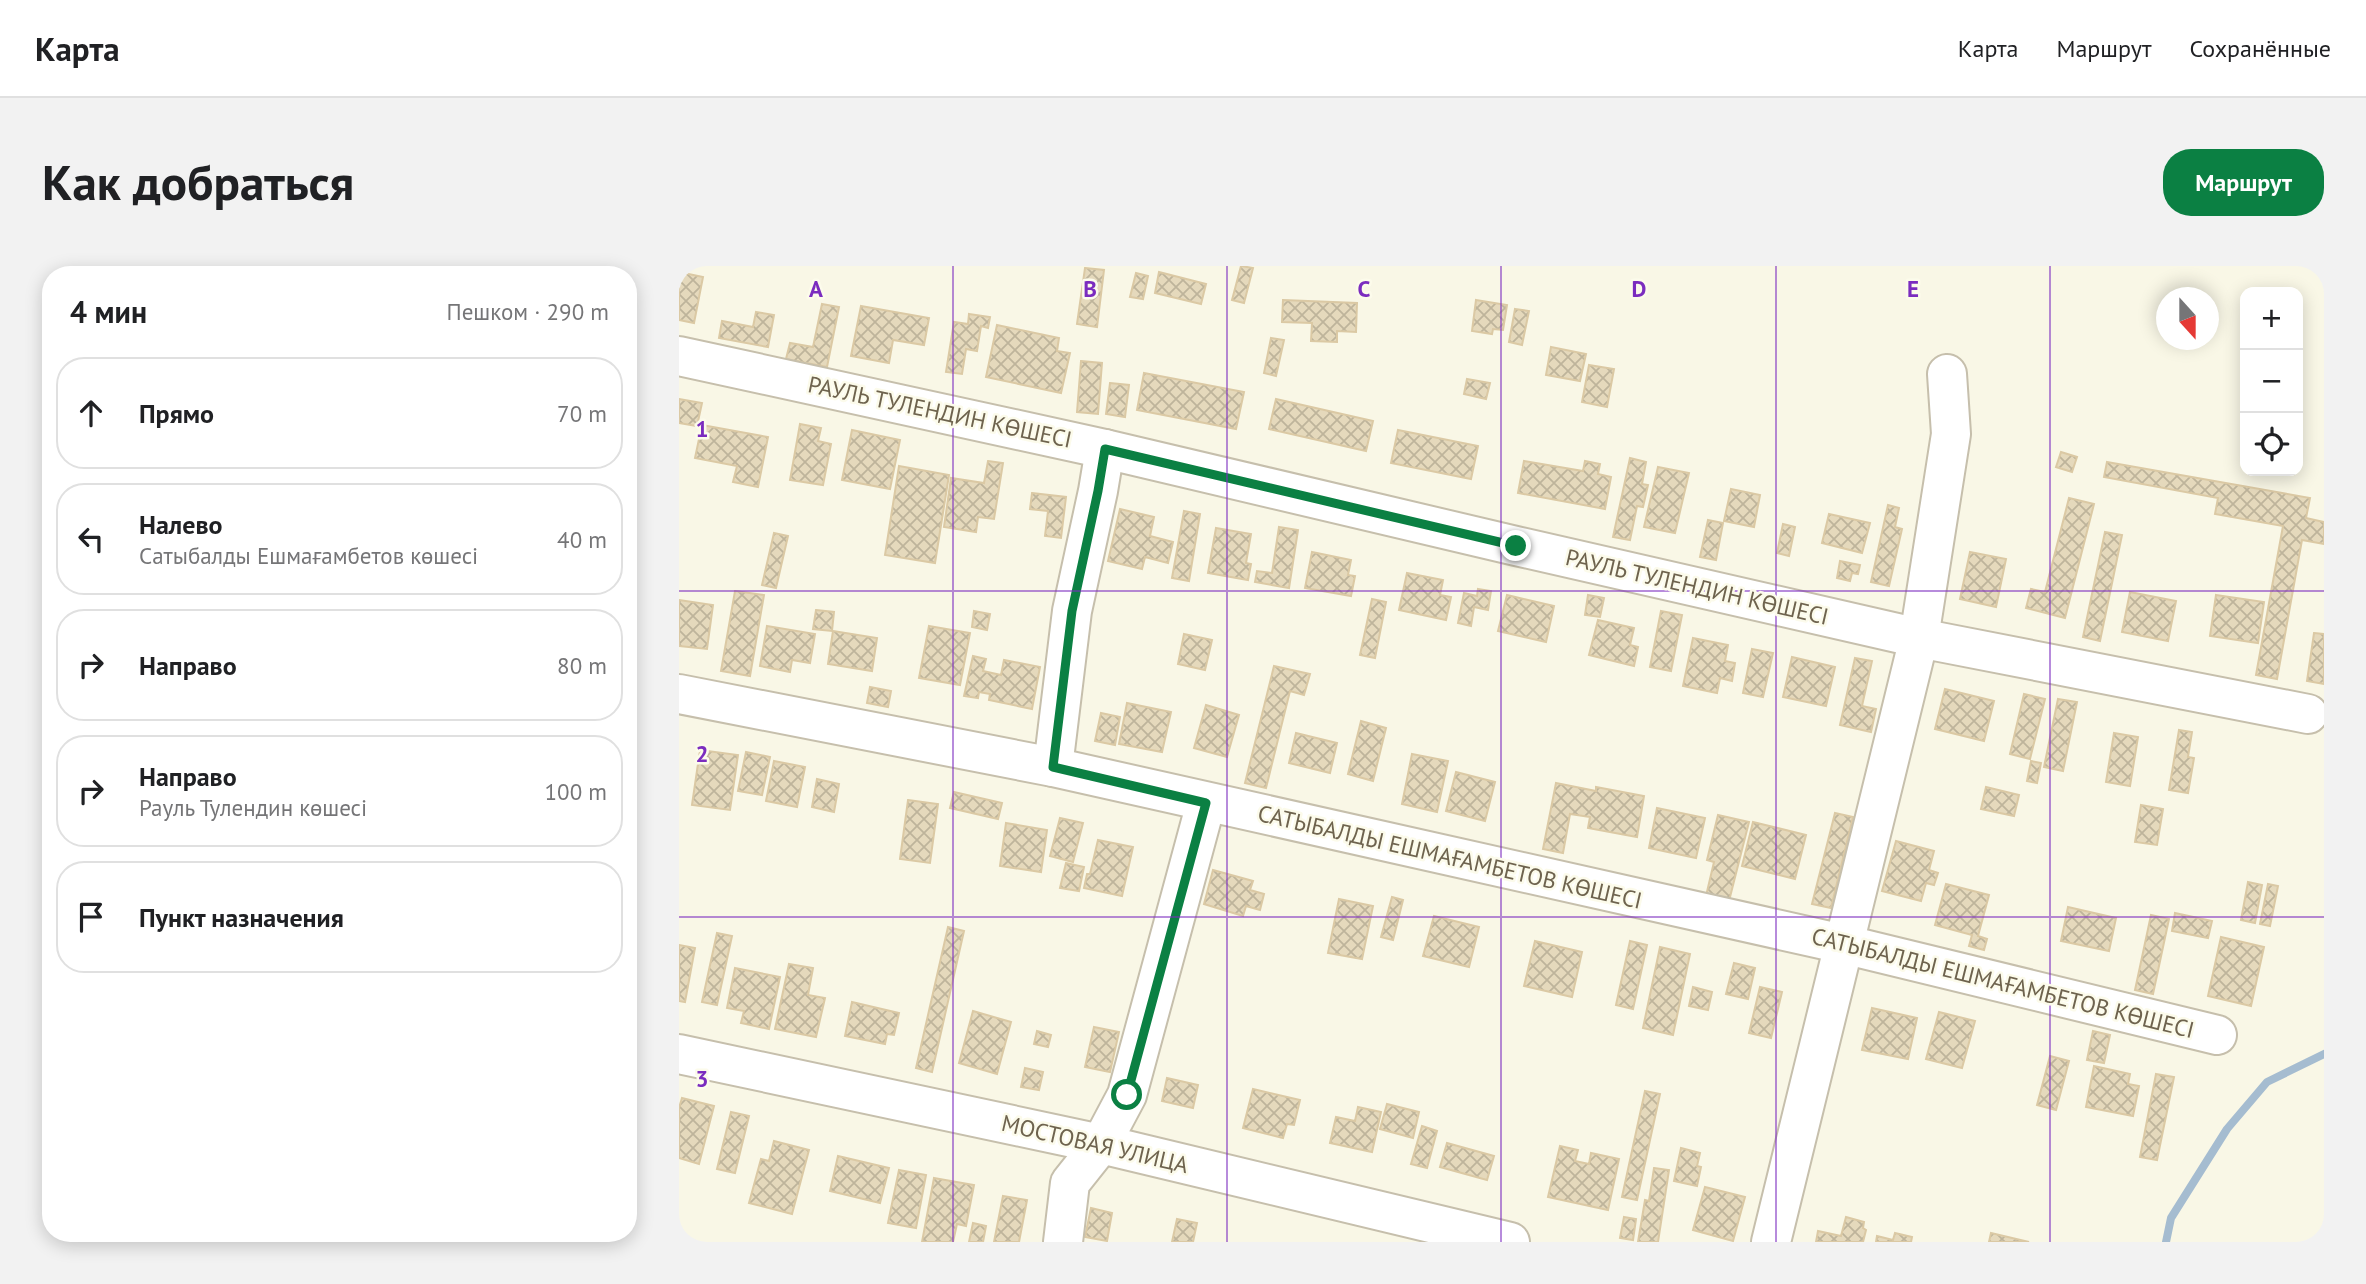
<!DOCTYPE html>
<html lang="ru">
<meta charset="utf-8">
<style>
:root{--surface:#fff;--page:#f2f2f2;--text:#202124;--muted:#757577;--line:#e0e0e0;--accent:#0b8043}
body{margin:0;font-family:"PT Sans",sans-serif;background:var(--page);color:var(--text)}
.controls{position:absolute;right:21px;top:21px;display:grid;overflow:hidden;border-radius:14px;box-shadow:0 4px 18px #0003}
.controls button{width:63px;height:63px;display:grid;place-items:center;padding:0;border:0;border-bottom:2px solid var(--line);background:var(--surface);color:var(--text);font:35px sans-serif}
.compass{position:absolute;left:1477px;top:21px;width:63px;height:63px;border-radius:50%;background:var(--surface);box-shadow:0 4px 18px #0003;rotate:159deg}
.stop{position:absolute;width:21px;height:21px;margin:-16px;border:5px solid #0b8043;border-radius:50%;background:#fff}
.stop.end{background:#0b8043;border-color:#fff;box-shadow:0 2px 7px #0008}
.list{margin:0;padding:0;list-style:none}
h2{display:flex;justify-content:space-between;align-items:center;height:91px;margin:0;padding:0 28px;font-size:30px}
h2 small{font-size:23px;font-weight:400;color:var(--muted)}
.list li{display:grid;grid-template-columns:46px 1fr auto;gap:21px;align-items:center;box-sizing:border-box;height:112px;margin:0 14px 14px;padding:0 14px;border:2px solid var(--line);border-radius:28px}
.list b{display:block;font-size:26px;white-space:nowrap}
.list p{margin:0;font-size:23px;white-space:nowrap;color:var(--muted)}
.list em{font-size:23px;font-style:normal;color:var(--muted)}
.icon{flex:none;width:38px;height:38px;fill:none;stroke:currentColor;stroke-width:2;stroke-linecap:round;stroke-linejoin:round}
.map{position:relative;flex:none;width:1645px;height:976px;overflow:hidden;border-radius:28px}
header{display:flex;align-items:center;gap:42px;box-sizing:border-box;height:98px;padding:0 35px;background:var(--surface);border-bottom:2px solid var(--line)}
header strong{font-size:33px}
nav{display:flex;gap:38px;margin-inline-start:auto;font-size:24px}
.intro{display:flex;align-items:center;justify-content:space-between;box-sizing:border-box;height:168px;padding:0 42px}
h1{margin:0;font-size:49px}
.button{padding:18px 32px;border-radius:28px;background:var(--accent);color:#fff;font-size:24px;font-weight:700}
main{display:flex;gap:42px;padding:0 42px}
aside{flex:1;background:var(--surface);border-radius:28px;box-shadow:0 4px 18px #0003}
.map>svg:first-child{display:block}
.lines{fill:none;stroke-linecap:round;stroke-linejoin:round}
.stream{stroke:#a5bcd0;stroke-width:8}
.building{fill:url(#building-cross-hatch);stroke:#dbc9a4;stroke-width:2}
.minor-casing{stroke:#c6bfac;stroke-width:42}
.minor{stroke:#fff;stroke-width:38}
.route{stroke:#0b8043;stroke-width:9}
.grid{fill:none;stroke:#7b2cbf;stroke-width:2;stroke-opacity:0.55}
.labels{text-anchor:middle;stroke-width:5;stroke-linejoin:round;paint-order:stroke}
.street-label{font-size:23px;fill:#6e634e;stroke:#fcfbeb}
.grid-label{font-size:23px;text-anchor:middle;font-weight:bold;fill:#7b2cbf;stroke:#fcfbeb;stroke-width:5;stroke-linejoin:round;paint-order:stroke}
</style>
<header>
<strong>Карта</strong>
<nav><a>Карта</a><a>Маршрут</a><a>Сохранённые</a></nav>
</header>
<div class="intro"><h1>Как добраться</h1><a class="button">Маршрут</a></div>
<main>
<aside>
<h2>4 мин<small>Пешком · 290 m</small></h2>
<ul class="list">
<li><svg class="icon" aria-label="ahead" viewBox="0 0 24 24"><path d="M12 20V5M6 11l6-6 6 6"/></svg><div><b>Прямо</b></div><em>70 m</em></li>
<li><svg class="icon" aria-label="left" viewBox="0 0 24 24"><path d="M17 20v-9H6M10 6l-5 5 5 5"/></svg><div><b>Налево</b><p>Сатыбалды Ешмағамбетов көшесі</p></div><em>40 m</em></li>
<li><svg class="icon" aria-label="right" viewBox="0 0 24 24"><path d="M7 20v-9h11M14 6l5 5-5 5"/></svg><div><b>Направо</b></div><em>80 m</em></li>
<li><svg class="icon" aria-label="right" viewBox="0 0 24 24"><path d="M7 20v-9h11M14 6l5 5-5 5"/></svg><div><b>Направо</b><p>Рауль Тулендин көшесі</p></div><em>100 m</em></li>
<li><svg class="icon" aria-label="arrive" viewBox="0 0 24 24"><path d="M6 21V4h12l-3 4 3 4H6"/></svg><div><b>Пункт назначения</b></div></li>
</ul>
</aside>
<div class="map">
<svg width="1645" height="976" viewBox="0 0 1645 976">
<defs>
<pattern id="building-cross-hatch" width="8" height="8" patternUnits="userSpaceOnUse" patternTransform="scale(1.75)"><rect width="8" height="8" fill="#e5d9bc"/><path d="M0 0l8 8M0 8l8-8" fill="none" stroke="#beb49b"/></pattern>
</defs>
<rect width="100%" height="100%" fill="#f9f7e6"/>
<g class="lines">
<path class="stream" d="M1487 976 1492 952 1548 863 1588 816 1645 788"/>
</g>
<g class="building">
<path d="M562 0 574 2 565 37 553 34Z"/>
<path d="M406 2 425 4 418 61 398 58Z"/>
<path d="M0 6 24 11 15 57 0 54Z"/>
<path d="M480 6 527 18 522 38 476 27Z"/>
<path d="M457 7 469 10 464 33 451 31Z"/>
<path d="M604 34 678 37 677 66 658 65V76L632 75 633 57 603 56Z"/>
<path d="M797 34 828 39 824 64 814 63 813 68 793 65Z"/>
<path d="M143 38 160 41 148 101 107 93 111 77 134 81Z"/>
<path d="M182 40 250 52 245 79 214 74 210 97 172 90Z"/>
<path d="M836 43 850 45 843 79 830 76Z"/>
<path d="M77 46 95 49 89 81 40 72 43 55 74 61Z"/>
<path d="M290 48 311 51 309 62 302 60 298 85 287 83 283 108 267 106 275 56 289 58Z"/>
<path d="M318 59 380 72 378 85 391 87 382 127 307 111Z"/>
<path d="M592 72 605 74 597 110 585 107Z"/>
<path d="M872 81 907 88 901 115 867 109Z"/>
<path d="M402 95 423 97 419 148 398 146Z"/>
<path d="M910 99 935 103 928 141 903 136Z"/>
<path d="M465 107 565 126 557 163 458 144Z"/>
<path d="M788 113 811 117 807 133 785 128Z"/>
<path d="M431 117 450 119 446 151 427 148Z"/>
<path d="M0 133 23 137 18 160 0 157Z"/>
<path d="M597 133 694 155 687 185 590 163Z"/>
<path d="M121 158 142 162 139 175 152 178 144 219 111 214Z"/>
<path d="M23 159 89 171 79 221 54 216 58 200 16 192Z"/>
<path d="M173 164 221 174 211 223 163 214Z"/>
<path d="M719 164 799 180 792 213 712 197Z"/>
<path d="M1382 186 1398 191 1393 206 1377 201Z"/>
<path d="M951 192 967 196 963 218 969 219 964 241 958 240 951 274 934 271Z"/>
<path d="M309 195 324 197 315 253 299 251 297 266 265 261 272 212 305 217Z"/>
<path d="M845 195 904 205 906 195 921 198 919 208 932 211 926 243 839 227Z"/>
<path d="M1428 196 1631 232 1627 252 1645 256V278L1623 274 1598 413 1577 409 1604 260 1536 248 1539 232 1425 211Z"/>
<path d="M220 200 270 209 256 297 206 289Z"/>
<path d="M979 201 1010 207 996 267 965 261Z"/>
<path d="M1052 223 1081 229 1075 261 1045 255Z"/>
<path d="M353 227 387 231 382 272 366 270 369 245 351 243Z"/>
<path d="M1390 232 1415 238 1386 352 1347 342 1352 323 1366 326Z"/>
<path d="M1209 239 1220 242 1216 261 1223 263 1210 320 1192 316Z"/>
<path d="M441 243 475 251 471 270 494 276 489 297 466 291 463 303 429 295Z"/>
<path d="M505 245 521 248 510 315 493 312Z"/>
<path d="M1150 248 1191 257 1183 287 1143 277Z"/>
<path d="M1029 254 1044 257 1037 294 1021 291Z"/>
<path d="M1104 258 1116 261 1110 290 1098 287Z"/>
<path d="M600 261 619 264 610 322 576 316 578 305 593 307Z"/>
<path d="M537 262 572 268 567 297 572 298 569 314 529 307Z"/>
<path d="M1426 266 1443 269 1421 375 1404 371Z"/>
<path d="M95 267 109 270 97 322 83 319Z"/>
<path d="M633 286 672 294 669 309 676 310 672 330 626 322Z"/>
<path d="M1291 286 1327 293 1317 341 1281 333Z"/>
<path d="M1161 295 1181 299 1179 308 1173 307 1171 315 1158 312Z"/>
<path d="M728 307 764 314 761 329 772 331 767 354 720 344Z"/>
<path d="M799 323 812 325 809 344 795 341 792 360 779 357 785 327 798 330Z"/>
<path d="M56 325 85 329 71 410 42 405Z"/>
<path d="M1451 326 1497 335 1489 375 1443 366Z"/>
<path d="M828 329 875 340 867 376 819 365Z"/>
<path d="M909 329 925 332 921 351 906 349Z"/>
<path d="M1537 329 1585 336 1579 377 1531 370Z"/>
<path d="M693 333 707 336 696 392 681 389Z"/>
<path d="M0 334 34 339 28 383 0 380Z"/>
<path d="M137 344 155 346 153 365 134 363Z"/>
<path d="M295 345 311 348 308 364 293 361Z"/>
<path d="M982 345 1003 349 992 405 971 401Z"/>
<path d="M919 354 955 362 951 379 959 381 955 400 910 389Z"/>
<path d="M88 360 136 368 131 397 113 394 111 406 81 400Z"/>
<path d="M250 360 291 367 281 419 240 412Z"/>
<path d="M154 365 198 372 193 405 149 398Z"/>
<path d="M1635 367 1645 368V418L1628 415Z"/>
<path d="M505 368 533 374 526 404 499 398Z"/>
<path d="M1014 372 1049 379 1046 395 1056 397 1053 415 1041 412 1038 427 1004 420Z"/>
<path d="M1073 383 1094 387 1084 431 1064 427Z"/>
<path d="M294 390 307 393 304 405 322 409 325 394 361 401 353 443 310 434 311 428 300 426 299 432 285 430Z"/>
<path d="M1113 391 1156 401 1147 440 1104 431Z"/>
<path d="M1176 392 1193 395 1183 440 1197 443 1192 466 1161 459Z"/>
<path d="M595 400 631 408 625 429 611 425 587 522 566 517Z"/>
<path d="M191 421 212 425 209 441 188 437Z"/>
<path d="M1266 423 1315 435 1305 475 1256 463Z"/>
<path d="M1345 428 1366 433 1351 493 1331 488Z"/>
<path d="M1379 433 1398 436 1384 505 1365 501Z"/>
<path d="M448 437 492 446 483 486 440 478Z"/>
<path d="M527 439 560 449 548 491 515 482Z"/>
<path d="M422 447 441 451 436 479 416 475Z"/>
<path d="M682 455 707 462 694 515 669 508Z"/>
<path d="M1500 464 1513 466 1509 491 1515 492 1509 527 1490 524Z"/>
<path d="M617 467 658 477 651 507 610 497Z"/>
<path d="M1435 467 1459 471 1451 520 1427 516Z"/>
<path d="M21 484 59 489 51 544 13 539Z"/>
<path d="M67 486 91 491 83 529 59 525Z"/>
<path d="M733 488 769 495 758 546 723 538Z"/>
<path d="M95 495 126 501 118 541 87 535Z"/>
<path d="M1352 495 1362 497 1358 517 1348 515Z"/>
<path d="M777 506 816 516 806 555 767 545Z"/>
<path d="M138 513 160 518 155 546 133 541Z"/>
<path d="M877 517 917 525V521L965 530 958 571 909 562 911 551 891 548 884 587 864 583Z"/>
<path d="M1307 521 1340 529 1335 550 1302 543Z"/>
<path d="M275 526 323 537 319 553 271 542Z"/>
<path d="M229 534 259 538 251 597 221 593Z"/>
<path d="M1462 539 1484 543 1478 579 1456 576Z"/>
<path d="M978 542 1026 552 1017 592 970 582Z"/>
<path d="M1156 547 1174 551 1152 642 1133 638Z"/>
<path d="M1039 549 1070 556 1050 635 1027 630 1035 596 1028 594Z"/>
<path d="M381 552 404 557 394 596 371 590Z"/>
<path d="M1074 556 1127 569 1116 613 1063 600Z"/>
<path d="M327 557 368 564 362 606 321 600Z"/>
<path d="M419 574 454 581 443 630 405 622 408 608H411Z"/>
<path d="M1217 575 1255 585 1250 604 1259 607 1255 619 1247 617 1242 635 1203 625Z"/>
<path d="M387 597 405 601 400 625 381 622Z"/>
<path d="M534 604 574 615 571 624 585 628 581 644 567 640 564 650 525 638Z"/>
<path d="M1569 616 1583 619 1576 657 1562 654Z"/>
<path d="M1267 618 1310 629 1299 670 1308 673 1305 684 1290 680 1293 669 1256 659Z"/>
<path d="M1589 618 1599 620 1591 660 1581 658Z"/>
<path d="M713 631 724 634 714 674 702 671Z"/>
<path d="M660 633 694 640 683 693 649 687Z"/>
<path d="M1389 641 1437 652 1430 685 1382 675Z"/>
<path d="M1496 647 1533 655 1529 672 1493 665Z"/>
<path d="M1472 649 1490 653 1474 728 1456 724Z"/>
<path d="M755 650 800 661 790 701 744 690Z"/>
<path d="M269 661 285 665 253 806 237 802Z"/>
<path d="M38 667 53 670 38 739 23 736Z"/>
<path d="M1542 671 1585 681 1572 740 1529 730Z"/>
<path d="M856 675 903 686 893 731 845 720Z"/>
<path d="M951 675 968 679 954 743 937 739Z"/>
<path d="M0 679 16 682 6 736 0 735Z"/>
<path d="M981 681 1011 688 994 769 964 762Z"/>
<path d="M1055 697 1076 702 1069 733 1047 728Z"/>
<path d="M110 698 134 702 129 729 146 732 137 771 96 763Z"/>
<path d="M56 702 101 711 90 763 62 757 65 745 48 742Z"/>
<path d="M1014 721 1033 726 1029 744 1010 740Z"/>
<path d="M1081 721 1103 726 1092 772 1070 767Z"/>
<path d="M173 736 220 747 215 769 208 768 206 778 166 770Z"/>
<path d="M1193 742 1238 752 1229 793 1183 784Z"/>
<path d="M294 745 332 756 318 808 280 797Z"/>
<path d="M1260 746 1296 755 1283 802 1247 793Z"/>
<path d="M415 761 440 766 431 806 406 801Z"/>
<path d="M358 765 372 769 369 781 355 778Z"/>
<path d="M1414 765 1431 769 1425 797 1408 794Z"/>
<path d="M1371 790 1390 795 1377 844 1358 839Z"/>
<path d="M1415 800 1451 808 1449 818 1460 820 1454 850 1407 841Z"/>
<path d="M346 802 364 806 360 824 342 821Z"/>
<path d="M1477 808 1495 811 1478 894 1461 891Z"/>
<path d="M488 812 519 819 514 842 483 835Z"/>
<path d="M574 823 621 834 615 859 608 858 604 872 564 862Z"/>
<path d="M966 825 981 828 958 934 943 931Z"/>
<path d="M3 832 35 840 20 898 0 892V842Z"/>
<path d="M708 838 740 846 734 872 701 863Z"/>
<path d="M679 841 702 846 693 886 651 877 657 851 676 855Z"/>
<path d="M52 846 70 850 56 907 38 903Z"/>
<path d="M743 860 758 865 748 902 732 898Z"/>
<path d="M95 875 130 884 113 948 70 937 82 893 90 895Z"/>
<path d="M768 877 815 890 808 914 761 901Z"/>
<path d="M881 880 899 884 896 895 910 898 912 887 940 893 929 944 869 931Z"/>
<path d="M1002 882 1021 887 1018 900 1022 901 1018 920 995 915Z"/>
<path d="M159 890 210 902 201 937 151 925Z"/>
<path d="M975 902 990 904 979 976H959L966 934 970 935Z"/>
<path d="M220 904 247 909 237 962 209 957Z"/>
<path d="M255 912 295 919 287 960 278 958 274 976H243Z"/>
<path d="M1026 921 1066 931 1054 975 1014 964Z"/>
<path d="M324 930 348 934 340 976H315Z"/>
<path d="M412 942 433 947 428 975 406 971Z"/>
<path d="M945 951 957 953 954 974 941 972Z"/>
<path d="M1167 951 1185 956 1184 962 1187 964 1184 976H1137L1139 965 1162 970Z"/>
<path d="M498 953 518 957 514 976H493Z"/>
<path d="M294 957 307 960 304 976H290Z"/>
<path d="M1216 967 1233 971 1232 976H1197L1198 970 1214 974Z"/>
<path d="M1312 967 1350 976H1310Z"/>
</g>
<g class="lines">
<defs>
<g id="minor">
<path d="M0 90 426 183 837 280 1240 372 1629 448"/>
<path d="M0 428 374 501 1164 678 1538 769"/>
<path d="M374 501 393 345 419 225 426 183"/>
<path d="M0 788 422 878 831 976"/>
<path d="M384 976 391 917 422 878 448 829 527 537"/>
<path d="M1092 976 1240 372 1272 168 1268 108"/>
</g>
</defs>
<use href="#minor" class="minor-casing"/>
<use href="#minor" class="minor"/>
</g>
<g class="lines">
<path class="route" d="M448 829 527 537 374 501 393 345 419 225 426 183 837 280"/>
</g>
<path class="grid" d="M274 0V976M548 0V976M822 0V976M1097 0V976M1371 0V976M0 325H1645M0 651H1645"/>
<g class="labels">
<g class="street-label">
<text transform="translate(261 146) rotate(12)" y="8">РАУЛЬ ТУЛЕНДИН КӨШЕСІ</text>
<text transform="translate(1018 321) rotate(13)" y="8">РАУЛЬ ТУЛЕНДИН КӨШЕСІ</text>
<text transform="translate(771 591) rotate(13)" y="8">САТЫБАЛДЫ ЕШМАҒАМБЕТОВ КӨШЕСІ</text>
<text transform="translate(1324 717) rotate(14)" y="8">САТЫБАЛДЫ ЕШМАҒАМБЕТОВ КӨШЕСІ</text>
<text transform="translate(416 878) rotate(13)" y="8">МОСТОВАЯ УЛИЦА</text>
</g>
</g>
<g class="grid-label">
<text x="137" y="31">A</text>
<text x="411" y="31">B</text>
<text x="685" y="31">C</text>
<text x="960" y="31">D</text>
<text x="1234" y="31">E</text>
<text x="23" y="171">1</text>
<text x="23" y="496">2</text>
<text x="23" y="821">3</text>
</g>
</svg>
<div class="controls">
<button>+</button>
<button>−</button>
<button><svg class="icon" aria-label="locate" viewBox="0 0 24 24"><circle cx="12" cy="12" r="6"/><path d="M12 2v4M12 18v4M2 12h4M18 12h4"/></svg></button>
</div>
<svg class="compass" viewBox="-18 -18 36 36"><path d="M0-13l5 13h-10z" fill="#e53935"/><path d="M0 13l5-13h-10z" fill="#757577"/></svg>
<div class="stop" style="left:448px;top:829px"></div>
<div class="stop end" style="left:837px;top:280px"></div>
</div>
</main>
